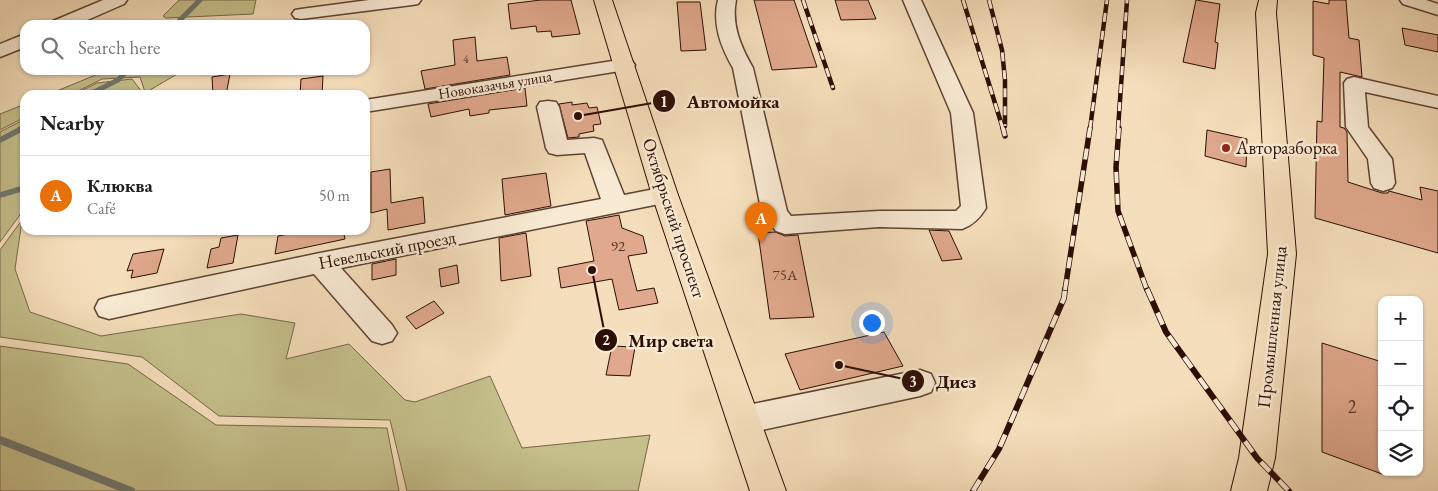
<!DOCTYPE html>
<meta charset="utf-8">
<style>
:root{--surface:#fff;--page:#f6f6f6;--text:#202124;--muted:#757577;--line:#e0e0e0;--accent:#111827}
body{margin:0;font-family:"EB Garamond",serif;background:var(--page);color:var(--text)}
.controls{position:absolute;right:15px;bottom:15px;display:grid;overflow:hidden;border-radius:10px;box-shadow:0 1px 4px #0004}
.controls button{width:45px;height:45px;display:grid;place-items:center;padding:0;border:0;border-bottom:1px solid var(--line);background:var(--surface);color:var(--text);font:25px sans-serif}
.you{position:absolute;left:871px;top:322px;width:18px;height:18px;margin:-12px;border:4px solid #fff;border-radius:50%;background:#1a73e8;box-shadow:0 0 0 8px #1a73e833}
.badge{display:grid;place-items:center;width:32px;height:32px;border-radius:50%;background:var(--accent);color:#fff;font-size:16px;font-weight:700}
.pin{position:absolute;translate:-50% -41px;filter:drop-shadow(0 1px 2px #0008)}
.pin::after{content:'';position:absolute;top:26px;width:18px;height:15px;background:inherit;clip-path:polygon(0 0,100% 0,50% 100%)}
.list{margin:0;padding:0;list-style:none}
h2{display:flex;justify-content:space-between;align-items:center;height:65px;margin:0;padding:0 20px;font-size:21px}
h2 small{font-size:16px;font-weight:400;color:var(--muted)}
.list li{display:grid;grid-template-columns:32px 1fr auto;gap:15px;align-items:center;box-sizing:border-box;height:80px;padding:0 20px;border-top:1px solid var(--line)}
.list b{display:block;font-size:19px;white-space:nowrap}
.list p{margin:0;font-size:16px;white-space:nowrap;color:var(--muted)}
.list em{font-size:16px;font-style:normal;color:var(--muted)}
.icon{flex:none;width:28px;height:28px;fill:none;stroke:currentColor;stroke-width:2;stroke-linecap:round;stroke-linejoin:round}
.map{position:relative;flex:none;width:1438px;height:491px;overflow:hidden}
.search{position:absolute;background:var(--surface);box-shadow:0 1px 4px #0004;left:20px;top:20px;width:350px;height:55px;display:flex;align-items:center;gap:12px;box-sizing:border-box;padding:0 18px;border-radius:15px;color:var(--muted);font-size:19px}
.panel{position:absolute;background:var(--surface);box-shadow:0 1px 4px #0004;left:20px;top:90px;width:350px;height:145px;border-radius:15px}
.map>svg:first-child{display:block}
.green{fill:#c4bf8b;stroke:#786648}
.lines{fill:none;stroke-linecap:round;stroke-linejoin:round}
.stream-far2{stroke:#70766e;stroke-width:5}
.stream-far1{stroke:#70766e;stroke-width:5.5}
.stream{stroke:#70766e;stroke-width:8}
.building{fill:#e0a88c;stroke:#2c0e04}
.minor-casing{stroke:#5e4232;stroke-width:3}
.major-casing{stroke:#2c0e04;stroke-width:2}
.minor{fill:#f8ead3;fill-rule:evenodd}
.major{fill:#f5debb;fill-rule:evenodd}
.rail-far2-casing{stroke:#2c0e04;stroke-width:4.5}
.rail-far1-casing{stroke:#2c0e04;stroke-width:5.5}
.rail-casing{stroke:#2c0e04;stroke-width:6}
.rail-far2{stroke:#f8ead3;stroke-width:3;stroke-dasharray:9;stroke-linecap:butt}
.rail-far1{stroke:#f8ead3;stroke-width:4;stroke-dasharray:11;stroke-linecap:butt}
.rail{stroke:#f8ead3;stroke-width:4.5;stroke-dasharray:13;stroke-linecap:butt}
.poi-dot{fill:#8f2418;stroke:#f8ead3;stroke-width:2}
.labels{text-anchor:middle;stroke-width:5;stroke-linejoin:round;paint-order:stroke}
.far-number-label{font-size:12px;fill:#593426}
.far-street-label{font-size:15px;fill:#2c0e04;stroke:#f8ead3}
.number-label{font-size:15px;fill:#593426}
.poi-label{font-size:18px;fill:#2c0e04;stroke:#f8ead3;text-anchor:start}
.street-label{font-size:18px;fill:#2c0e04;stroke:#f8ead3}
.near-number-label{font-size:18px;fill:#593426}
.leader{fill:none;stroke:#2c0e04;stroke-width:2}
.callout-dot{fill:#2c0e04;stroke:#f8ead3;stroke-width:2}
.mark-label{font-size:15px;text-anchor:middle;font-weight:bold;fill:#fff}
.callout-label{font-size:19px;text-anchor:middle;font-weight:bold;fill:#2c0e04;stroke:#f8ead3;stroke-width:5;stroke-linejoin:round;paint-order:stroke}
</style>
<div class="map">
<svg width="1438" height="491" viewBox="0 0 1438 491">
<rect width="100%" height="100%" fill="#f5debb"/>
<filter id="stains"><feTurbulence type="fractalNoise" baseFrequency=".004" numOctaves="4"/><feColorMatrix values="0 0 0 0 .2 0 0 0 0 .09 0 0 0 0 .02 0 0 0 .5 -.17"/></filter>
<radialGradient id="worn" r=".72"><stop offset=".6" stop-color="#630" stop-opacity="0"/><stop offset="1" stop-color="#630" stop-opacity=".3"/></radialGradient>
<g class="green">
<path d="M179 0H256L253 14 166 18 163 16Z"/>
<path d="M95 70H184L150 90 148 95H142L145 92 140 77 102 79 70 95H47L98 74Z"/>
<path d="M132 79 142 92 138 95H73L97 83Z"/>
<path d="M25 104V117L0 130V114Z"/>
<path d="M25 119V208L0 242V132Z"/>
<path d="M22 220 15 269 30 312 101 336 241 314 295 323 286 359 349 344 405 400 415 402 490 376 522 448 650 435 638 491H407L390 420 219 416 142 357 0 337V250Z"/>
<path d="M0 346 128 364 216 425 387 428 399 491H0Z"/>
</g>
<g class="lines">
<g class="stream-far2">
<path d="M175 25 200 0"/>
<path d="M88 95 118 80 128 70"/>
<path d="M20 129 25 127"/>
</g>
<g class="stream-far1">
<path d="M0 140 23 128"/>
<path d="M0 195 24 188"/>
</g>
<path class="stream" d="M0 440 131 491"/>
</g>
<g class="building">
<path d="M541 0H571L580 34 552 37 551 31 537 32 536 26 511 29 508 4Z"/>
<path d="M754 0H794L817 67 772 70Z"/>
<path d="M835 0H868L876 19 841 20Z"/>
<path d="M1196 0 1220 4 1215 42 1218 43 1215 69 1183 62Z"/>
<path d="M1329 0H1346L1349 38 1359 40 1362 77 1340 72V127L1344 128 1347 132 1348 182 1382 193H1388L1389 191 1422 200 1420 187 1438 191V253L1315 218 1317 121 1322 122 1324 58 1313 55V1L1329 4Z"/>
<path d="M677 2H700L706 50 681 51Z"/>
<path d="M1402 28 1438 35V52L1405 45Z"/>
<path d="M475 37 477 61 507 57 510 75 425 89 421 71 455 65 453 40Z"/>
<path d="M230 74 226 95H213L212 77Z"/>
<path d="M323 76 322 95H300L301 79Z"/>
<path d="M525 88 527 106 489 110V113L470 116 469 109 431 117 428 104Z"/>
<path d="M572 102V105L587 103 589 108 597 107 601 124 593 125 594 131 579 134V137L568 138 559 104Z"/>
<path d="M1207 130 1247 139 1246 167 1205 156Z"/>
<path d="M390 169 391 203 423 197 425 223 388 230 387 209 371 213V172Z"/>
<path d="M546 173 551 206 505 215 502 179Z"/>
<path d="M619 215 622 228 643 236 647 253 628 256 637 291 654 288 658 303 619 310 612 279 561 288 558 268 594 261 586 221Z"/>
<path d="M309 230H343L345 239 275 254 278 236Z"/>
<path d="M929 230 949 231 962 259 942 261Z"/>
<path d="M775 232 785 236 798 235 814 317 770 319 758 233Z"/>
<path d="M526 233 531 276 501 281 499 238Z"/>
<path d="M238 235 233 263 207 268 211 249 219 247 221 238Z"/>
<path d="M164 249 157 273 131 278 133 270 127 271 133 254Z"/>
<path d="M396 259V275L372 280V264Z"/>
<path d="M457 265 459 283 441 287 439 269Z"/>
<path d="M434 301 444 313 416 329 406 317Z"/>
<path d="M884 332 903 366 800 390 785 354Z"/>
<path d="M1322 343 1382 362V474L1322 452Z"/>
<path d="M612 346 635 347 630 376 606 375Z"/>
</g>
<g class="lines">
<defs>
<g id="minor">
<path d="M103 0H127L124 4 76 25H51L53 21Z"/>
<path d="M369 0H421L418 4 412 5 301 19 295 18 292 14 295 10 301 9Z"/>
<path d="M718 0H736C731 25 741 47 753 68L787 211 791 216 879 211H956L961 206 951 113 903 0H921L973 113 986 208C980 218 973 225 962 229L879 227 785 234 776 231 762 214 733 68C721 47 712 24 718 0Z"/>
<path d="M1400 0H1426L1438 4V15L1403 4Z"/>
<path d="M25 34V47L0 57V44Z"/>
<path d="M625 59 632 61 635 65 632 69 365 112V100Z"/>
<path d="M1354 77 1438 96V108L1365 92 1368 127 1392 159 1395 183 1392 188 1383 191 1374 188 1371 183 1368 159 1346 127 1344 83 1347 79Z"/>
<path d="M548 101 556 102 559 107 567 140 594 138 602 140 624 195 665 187 674 189 677 195 674 201 341 268 392 325 397 333 392 341 382 344 372 341 314 274 109 319 99 316 95 308 99 300 109 297 320 253 601 199 585 153 557 155 549 153 546 148 537 107 540 102Z"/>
<path d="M920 370 931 374 935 383 931 392 920 396 743 434 732 430 727 420 732 410 743 406Z"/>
</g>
<g id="major">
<path d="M594 0H612L678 195 786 491H750L652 195Z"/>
<path d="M1259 0H1277L1276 13 1296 254 1275 458 1267 491H1231L1239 458 1268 254 1256 13Z"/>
</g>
</defs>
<use href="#minor" class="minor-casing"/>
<use href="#major" class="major-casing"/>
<use href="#minor" class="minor"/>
<use href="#major" class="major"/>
<defs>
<g id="rail-far2">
<path d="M803 0 833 88"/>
<path d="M963 0 1003 129"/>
<path d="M989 0 1002 50 1005 80V126"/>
<path d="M1090 129 1107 0"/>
<path d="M1118 129 1127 0"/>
</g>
<g id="rail-far1">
<path d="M1003 128 1005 136"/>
<path d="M1119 128 1116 167 1118 211 1147 290"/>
<path d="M1065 290 1090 128"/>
</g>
<g id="rail">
<path d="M1147 289 1166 332 1257 458 1289 491"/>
<path d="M973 491 999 449 1064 298 1065 289"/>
</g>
</defs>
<use href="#rail-far2" class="rail-far2-casing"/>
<use href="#rail-far1" class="rail-far1-casing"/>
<use href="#rail" class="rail-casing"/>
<use href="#rail-far2" class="rail-far2"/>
<use href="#rail-far1" class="rail-far1"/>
<use href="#rail" class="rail"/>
</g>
<circle class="poi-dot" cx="1226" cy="148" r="5"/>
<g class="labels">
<g class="far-number-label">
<text x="466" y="63">4</text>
</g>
<g class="far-street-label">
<text transform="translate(495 85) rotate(-9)" y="5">Новоказачья улица</text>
</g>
<g class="number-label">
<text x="618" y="251">92</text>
<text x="785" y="280">75А</text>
</g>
<g class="poi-label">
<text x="1236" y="154">Авторазборка</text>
</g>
<g class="street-label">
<text transform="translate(674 218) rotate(72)" y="6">Октябрьский проспект</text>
<text transform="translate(387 250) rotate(-11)" y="6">Невельский проезд</text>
<text transform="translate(1272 327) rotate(-84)" y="6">Промышленная улица</text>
</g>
<g class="near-number-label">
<text x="1352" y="413">2</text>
</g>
</g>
<path class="leader" d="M578 116L664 101M592 270L606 340M839 365L913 381"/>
<g class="callout-dot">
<circle cx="578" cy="116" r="5"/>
<circle cx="592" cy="270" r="5"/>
<circle cx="839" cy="365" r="5"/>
<circle cx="664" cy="101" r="12"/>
<circle cx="606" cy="340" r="12"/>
<circle cx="913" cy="381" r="12"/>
</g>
<g class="mark-label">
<text x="664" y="107">1</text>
<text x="606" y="345">2</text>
<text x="913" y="387">3</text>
</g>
<g class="callout-label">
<text x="733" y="108">Автомойка</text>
<text x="671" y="347">Мир света</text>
<text x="956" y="388">Диез</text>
</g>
<rect width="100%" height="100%" filter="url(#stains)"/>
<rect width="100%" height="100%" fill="url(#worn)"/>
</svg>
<div class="controls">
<button>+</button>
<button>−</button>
<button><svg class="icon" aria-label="locate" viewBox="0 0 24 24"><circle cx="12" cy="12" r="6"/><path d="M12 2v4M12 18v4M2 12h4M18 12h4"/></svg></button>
<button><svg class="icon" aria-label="layers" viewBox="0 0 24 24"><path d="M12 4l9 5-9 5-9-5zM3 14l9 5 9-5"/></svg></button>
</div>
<div class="you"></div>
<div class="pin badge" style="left:761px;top:243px;background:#e8710a">A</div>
<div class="search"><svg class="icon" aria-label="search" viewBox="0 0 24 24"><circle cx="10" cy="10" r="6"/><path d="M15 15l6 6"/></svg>Search here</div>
<section class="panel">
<h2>Nearby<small></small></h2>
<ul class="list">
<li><span class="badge" style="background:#e8710a">A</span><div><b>Клюква</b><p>Café</p></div><em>50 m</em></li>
</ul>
</section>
</div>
